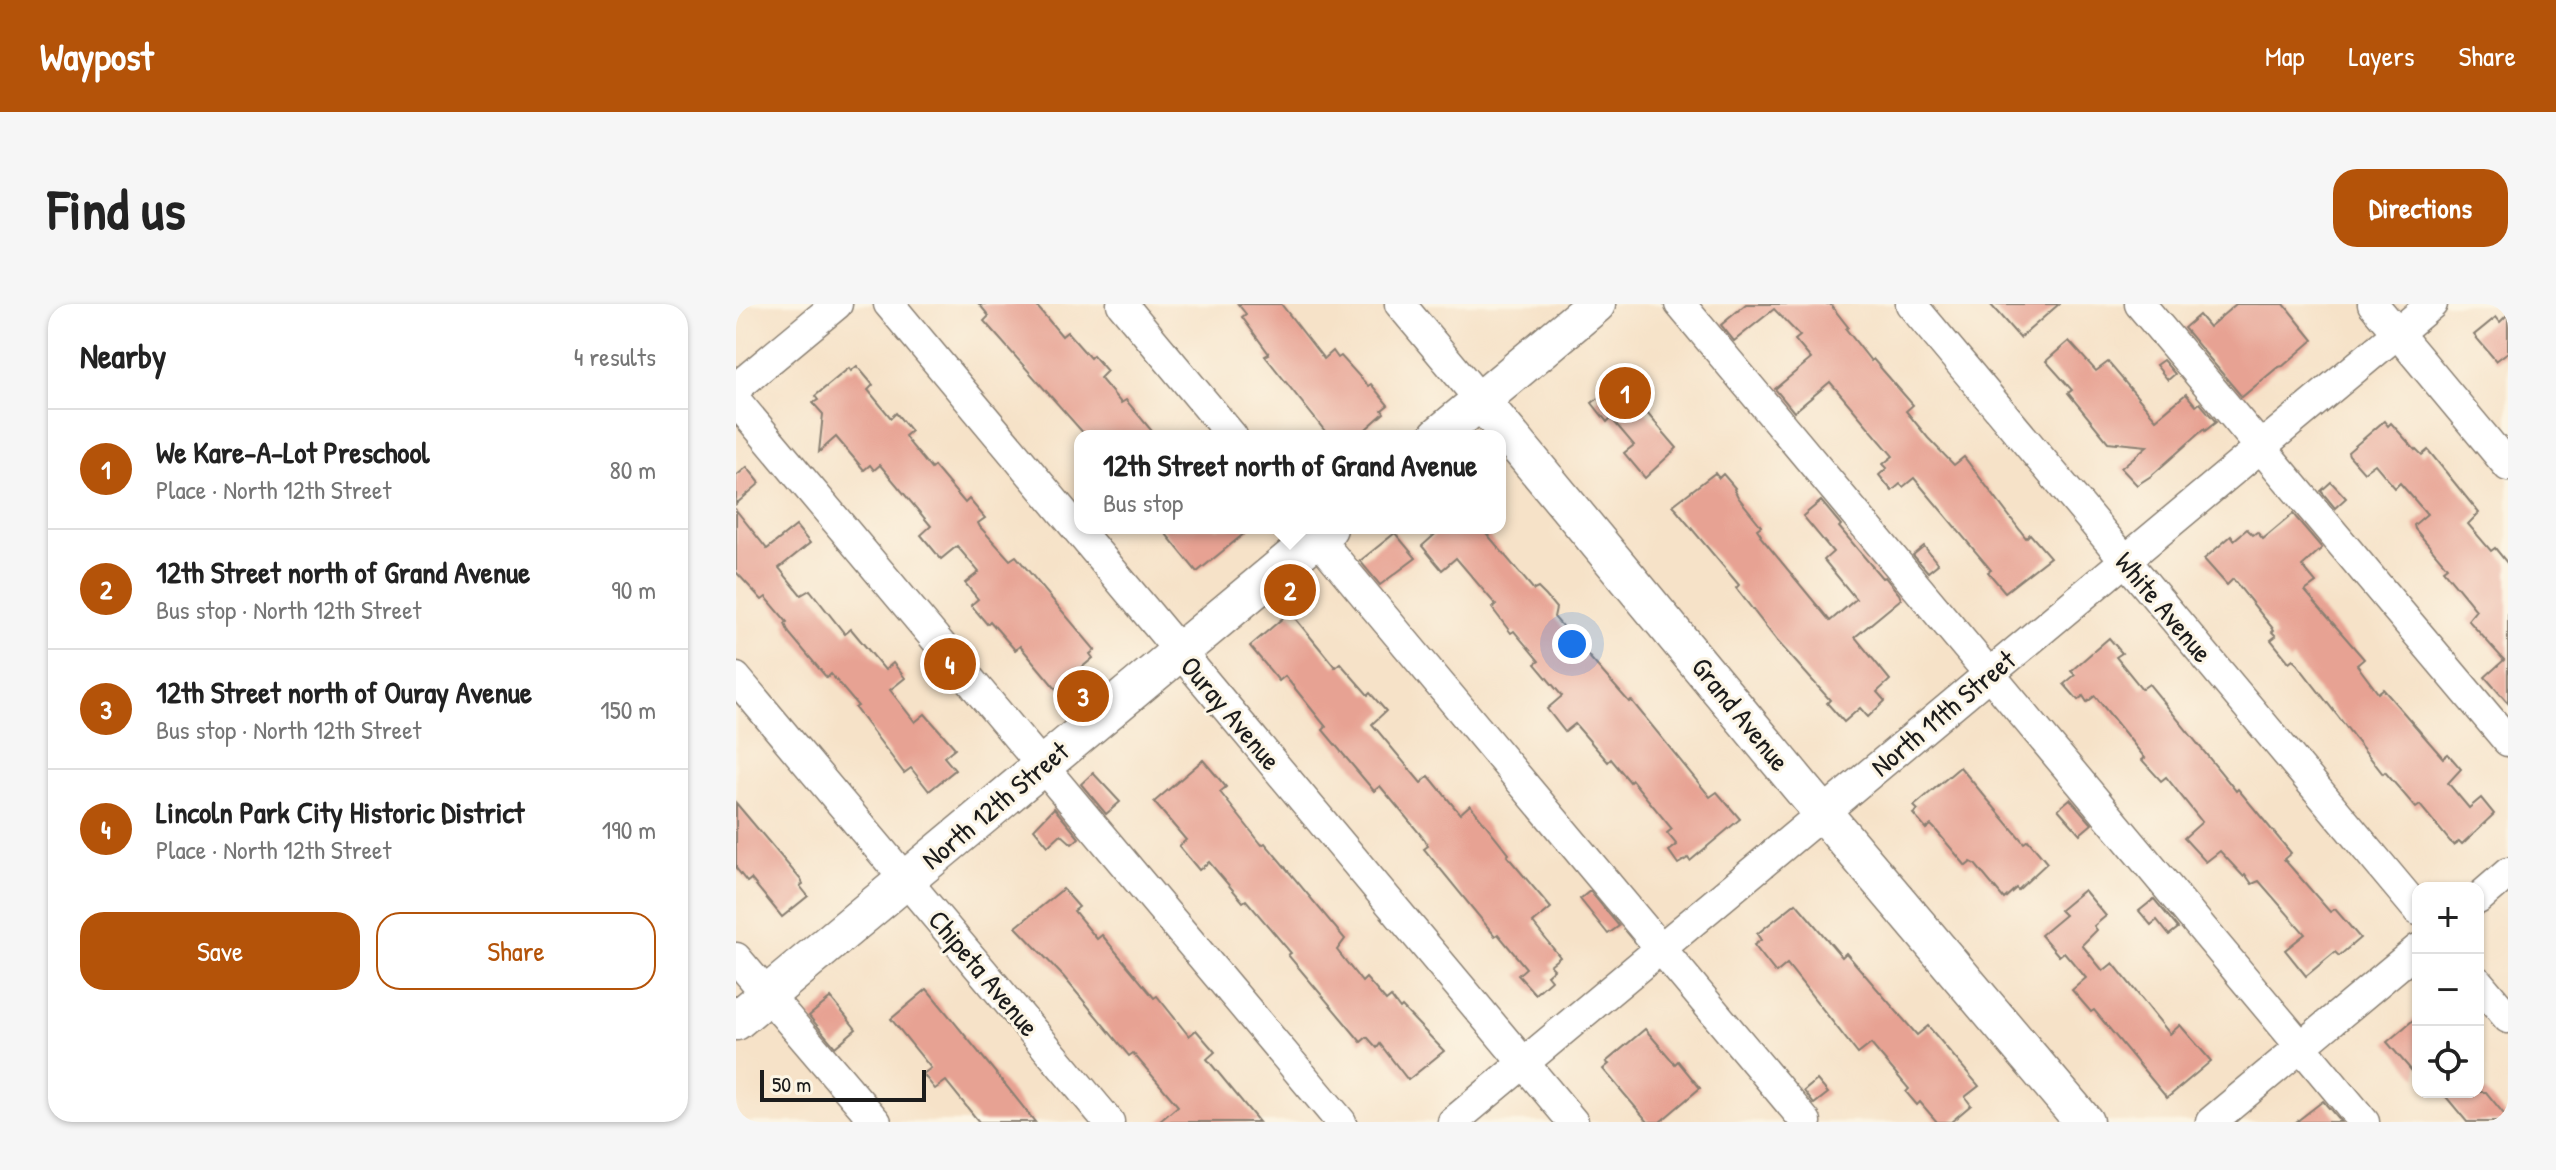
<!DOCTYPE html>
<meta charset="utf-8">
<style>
:root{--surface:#fff;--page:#f6f6f6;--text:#222;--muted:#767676;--line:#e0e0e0;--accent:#b45309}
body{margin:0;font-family:"Patrick Hand",sans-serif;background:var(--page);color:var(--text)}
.controls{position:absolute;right:24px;bottom:24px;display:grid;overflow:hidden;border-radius:16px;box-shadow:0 2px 6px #0004}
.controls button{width:72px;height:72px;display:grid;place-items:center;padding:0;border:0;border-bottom:2px solid var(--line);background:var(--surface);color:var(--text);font:40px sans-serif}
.scale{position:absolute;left:24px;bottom:20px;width:166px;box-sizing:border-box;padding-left:8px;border:4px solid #1c1c1c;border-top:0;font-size:22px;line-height:28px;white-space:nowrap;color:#1c1c1c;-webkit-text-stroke:6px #fcf5e5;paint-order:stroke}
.you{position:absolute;left:836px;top:340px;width:28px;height:28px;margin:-20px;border:6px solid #fff;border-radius:50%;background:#1a73e8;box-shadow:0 0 0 12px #1a73e833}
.badge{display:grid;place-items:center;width:52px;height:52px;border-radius:50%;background:var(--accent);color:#fff;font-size:26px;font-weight:700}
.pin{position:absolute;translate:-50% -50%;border:4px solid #fff;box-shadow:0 2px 8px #0006}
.popup{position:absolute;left:338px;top:126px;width:432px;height:104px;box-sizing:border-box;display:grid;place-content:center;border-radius:16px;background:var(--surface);filter:drop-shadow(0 2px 6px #0005);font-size:26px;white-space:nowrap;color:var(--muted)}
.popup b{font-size:30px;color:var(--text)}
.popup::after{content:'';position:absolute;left:50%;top:100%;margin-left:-16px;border:16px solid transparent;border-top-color:var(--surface)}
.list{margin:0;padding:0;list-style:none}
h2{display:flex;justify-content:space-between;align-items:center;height:104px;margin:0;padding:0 32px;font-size:34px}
h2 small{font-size:26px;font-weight:400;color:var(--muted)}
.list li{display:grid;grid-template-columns:52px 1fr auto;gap:24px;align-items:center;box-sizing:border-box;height:120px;padding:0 32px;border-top:2px solid var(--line)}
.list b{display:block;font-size:30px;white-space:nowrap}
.list p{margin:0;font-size:26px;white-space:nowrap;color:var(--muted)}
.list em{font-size:26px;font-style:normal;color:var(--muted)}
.actions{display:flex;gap:16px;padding:24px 32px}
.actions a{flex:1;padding:18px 0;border:2px solid var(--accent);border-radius:24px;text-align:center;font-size:28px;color:var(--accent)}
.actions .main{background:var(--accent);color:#fff}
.icon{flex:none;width:44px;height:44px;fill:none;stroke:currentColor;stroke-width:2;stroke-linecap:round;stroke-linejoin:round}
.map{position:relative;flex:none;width:1772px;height:818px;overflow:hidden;border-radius:24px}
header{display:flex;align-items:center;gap:48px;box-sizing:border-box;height:112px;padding:0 40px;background:var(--accent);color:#fff}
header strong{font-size:38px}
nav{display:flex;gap:44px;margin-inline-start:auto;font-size:28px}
.intro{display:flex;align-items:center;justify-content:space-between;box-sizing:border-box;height:192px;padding:0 48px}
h1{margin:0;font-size:56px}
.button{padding:20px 36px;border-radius:24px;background:var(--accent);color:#fff;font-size:28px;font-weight:700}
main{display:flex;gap:48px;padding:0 48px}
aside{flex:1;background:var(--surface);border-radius:24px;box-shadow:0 2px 6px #0004}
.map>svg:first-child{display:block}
.building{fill:#e7a293}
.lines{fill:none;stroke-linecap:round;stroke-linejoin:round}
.minor-casing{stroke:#897f72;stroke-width:33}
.major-casing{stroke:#897f72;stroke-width:41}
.minor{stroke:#fff;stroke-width:30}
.major{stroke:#fff;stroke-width:38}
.labels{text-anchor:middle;stroke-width:6;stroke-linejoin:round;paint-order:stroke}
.street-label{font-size:28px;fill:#1c1c1c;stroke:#fcf5e5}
</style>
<header>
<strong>Waypost</strong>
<nav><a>Map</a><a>Layers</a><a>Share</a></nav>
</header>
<div class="intro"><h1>Find us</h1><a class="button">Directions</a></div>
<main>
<aside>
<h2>Nearby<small>4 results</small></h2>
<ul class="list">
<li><span class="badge">1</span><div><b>We Kare-A-Lot Preschool</b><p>Place · North 12th Street</p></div><em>80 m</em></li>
<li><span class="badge">2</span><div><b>12th Street north of Grand Avenue</b><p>Bus stop · North 12th Street</p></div><em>90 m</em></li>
<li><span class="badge">3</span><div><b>12th Street north of Ouray Avenue</b><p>Bus stop · North 12th Street</p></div><em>150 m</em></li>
<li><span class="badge">4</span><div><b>Lincoln Park City Historic District</b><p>Place · North 12th Street</p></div><em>190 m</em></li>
</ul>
<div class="actions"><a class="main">Save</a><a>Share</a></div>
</aside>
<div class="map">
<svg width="1772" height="818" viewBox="0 0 1772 818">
<rect width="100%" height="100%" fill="#fcf5e5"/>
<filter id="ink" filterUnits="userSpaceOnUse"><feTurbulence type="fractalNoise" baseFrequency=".0125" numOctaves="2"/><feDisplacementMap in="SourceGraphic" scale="16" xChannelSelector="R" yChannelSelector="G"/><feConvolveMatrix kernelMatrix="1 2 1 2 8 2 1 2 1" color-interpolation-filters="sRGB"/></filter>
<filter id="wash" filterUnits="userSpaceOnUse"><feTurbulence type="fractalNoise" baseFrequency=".006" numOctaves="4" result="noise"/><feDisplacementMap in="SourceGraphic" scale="32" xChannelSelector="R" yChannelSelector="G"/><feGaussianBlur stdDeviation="1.8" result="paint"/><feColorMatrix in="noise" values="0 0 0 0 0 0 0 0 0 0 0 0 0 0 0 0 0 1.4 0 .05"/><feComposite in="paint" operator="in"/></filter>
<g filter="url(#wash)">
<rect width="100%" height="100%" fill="#f6e2c8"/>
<g id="blocks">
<g class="building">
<path d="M243 0H299L326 32 331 28 354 54 357 51 371 67 364 74 385 99 390 96 420 132H350L248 17 253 12Z"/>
<path d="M502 0H545L588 55 597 47 602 54 605 52 632 82 635 80 652 101 646 106 648 109 622 132H593L529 52 533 50 506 13 510 10Z"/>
<path d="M1010 0H1094L1112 23 1110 25 1135 57 1137 55 1177 101 1170 107 1192 134 1218 161 1228 153 1290 234 1294 230 1314 253 1269 288 1252 268 1255 266 1178 174 1167 183 1164 180 1156 187 1143 171 1151 164 1147 160 1157 152 1094 78 1058 108 1039 85 1075 55 1059 36 1064 32 1038 5 998 37 985 21Z"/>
<path d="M1254 0H1323L1284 34Z"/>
<path d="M1500 0H1548L1577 36 1547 62 1542 63 1506 93 1448 24 1463 11 1473 23Z"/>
<path d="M1772 10V48L1760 57 1738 31 1760 13 1764 18Z"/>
<path d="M1333 37 1360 67 1372 58 1420 115 1450 90 1460 102 1464 99 1480 118 1469 127 1468 125 1415 172 1401 181 1385 164 1411 142 1372 138 1332 89 1336 86 1310 57Z"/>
<path d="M1427 56 1439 70 1432 76 1420 61Z"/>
<path d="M121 62 137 81 132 86 155 114 160 109 175 127 169 132 172 137 195 165 198 162 229 199 233 195 249 214 242 219 244 223 274 256 280 252 359 346 354 350 357 354 320 385 284 342 279 346 254 317 251 320 235 301 242 295 229 279 243 268 221 242 205 255 185 231 195 222 144 161 138 166 134 161 128 166 100 133 83 148 87 110 77 99 82 96 79 92 113 64 115 67Z"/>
<path d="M889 65 913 95 904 101 941 144 909 174 888 149 898 141 875 114 871 118 856 99 877 82 873 78Z"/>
<path d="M1648 117 1652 122 1655 119 1679 146 1680 145 1686 151 1692 146 1705 162 1743 209 1732 220 1755 247 1759 244 1772 260V399L1749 373 1768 356 1732 316 1740 306 1707 266 1711 263 1679 225 1678 221 1691 210 1664 179 1659 184 1639 160 1628 168 1613 151 1612 148Z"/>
<path d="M11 163 24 179 0 200V172Z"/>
<path d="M979 169 983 174 987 170 999 184 998 185 1002 193 1025 222 1021 225 1025 231 1024 232 1094 317 1120 295 1088 256 1097 248 1067 212 1085 197 1105 221 1103 223 1146 274 1149 273 1163 290 1165 295 1119 333 1154 376 1141 388 1149 397 1132 413 1124 404 1108 418 1091 399 1094 396 1042 338 1000 284 1003 281 940 206 941 205 937 201Z"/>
<path d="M1595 178 1610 194 1599 204 1585 187Z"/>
<path d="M0 206 31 245 60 222 74 239 43 264 65 291 74 286 109 330 115 325 149 366 157 359 169 374 154 386 179 418 189 410 219 444 208 453 219 466 193 487 175 464 168 469 119 404 122 402 95 370 91 374 53 329 49 320 51 318 30 293 26 296 0 268Z"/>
<path d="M1557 210 1586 244 1566 262 1580 279 1569 287 1628 355 1621 361 1642 389 1647 385 1707 454 1712 450 1725 465 1712 479 1733 504 1745 494 1758 510 1726 540 1723 537 1717 541 1684 501 1680 504 1649 468 1647 470 1557 355 1553 358 1535 336 1540 332 1536 328 1538 326 1497 275 1491 281 1468 255 1495 232 1498 236 1511 225 1517 231 1521 228 1527 235Z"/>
<path d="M425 224H515L461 268Z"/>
<path d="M706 224H746L798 286 802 284 810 292 820 304 818 313 893 398 895 396 974 493 981 488 1004 515 954 557 952 554 942 560 933 547 941 541 931 529 936 525 896 476 894 478 875 455 872 458 839 420 829 428 811 405 826 392 799 360 803 357 778 327 775 329 756 304 760 301 720 254 706 266 686 242Z"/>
<path d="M659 229 680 254 644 281 624 257Z"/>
<path d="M1188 242 1202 260 1192 268 1177 251Z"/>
<path d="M554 308 599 363 604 359 632 391 634 389 650 407 636 420 685 479 693 472 724 510 734 501 773 550 771 552 815 604 797 619 824 653 814 661 818 665 811 671 815 676 799 690 782 671 790 664 762 630 759 632 688 545 692 542 689 536 644 482 638 487 617 462 587 426 590 423 549 372 543 377 514 342Z"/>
<path d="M1373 334 1386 349 1380 353 1406 385 1413 380 1500 487 1502 485 1555 549 1548 555 1594 608 1599 605 1624 634 1603 652 1599 648 1570 672 1549 646 1569 630 1523 577 1516 580 1509 570 1507 572 1484 547 1470 558 1448 534 1466 518 1430 473 1425 477 1406 456 1409 454 1359 392 1351 398 1347 392 1342 396 1328 380 1339 371 1335 367Z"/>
<path d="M467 456 490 483 484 488 526 541 529 539 609 635 601 646 626 678 630 674 650 697 655 693 664 705 666 703 708 747 672 776 644 740 641 744 631 733 625 738 552 651 555 649 510 596 507 598 473 558 463 566 443 542 450 536 418 498Z"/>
<path d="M1224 463 1288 539 1292 536 1311 559 1282 586 1280 584 1268 595 1239 560 1235 558 1230 562 1198 524 1195 521 1190 525 1177 510 1182 506 1178 502 1184 497Z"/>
<path d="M357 469 384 498 370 510 345 480Z"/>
<path d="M1334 495 1356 520 1344 530 1322 505Z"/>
<path d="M0 499 65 576 67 580 64 582 72 592 46 613 15 575 11 578 0 564Z"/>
<path d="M318 504 343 534 336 540 325 530 312 542 298 525Z"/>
<path d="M327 585 343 603 338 607 361 635 366 631 418 694 421 692 453 732 460 726 479 748 471 755 523 818H423L442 802 397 749 393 752 327 672 280 623Z"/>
<path d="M1348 586 1370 612 1358 622 1361 626 1346 641 1367 667 1377 659 1434 730 1444 721 1475 757 1431 794 1358 706 1355 708 1336 686 1350 674 1328 648 1323 652 1305 631 1329 611 1324 606Z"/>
<path d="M854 587 883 622 872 630 844 595Z"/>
<path d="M1418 595 1442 624 1433 631 1421 616 1415 621 1403 607Z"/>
<path d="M1060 599 1106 653 1110 649 1181 731 1192 722 1243 782 1229 793 1235 801 1215 818H1201L1184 798 1181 801 1170 788 1173 785 1135 740 1122 750 1051 660 1040 669 1018 641 1025 636 1021 630Z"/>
<path d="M191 685 272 784 299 818H243L210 777 199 785 187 770 195 764 155 715Z"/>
<path d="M95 694 120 725 99 743 73 712Z"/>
<path d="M1682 712V774L1651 738Z"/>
<path d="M909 725 939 760 942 757 964 784 924 818H912L867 765 873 760 870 758Z"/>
<path d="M1081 776 1092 789 1078 800 1068 787Z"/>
<path d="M1706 788H1750L1772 815V818H1731Z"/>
<path d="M1587 797 1605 818H1560Z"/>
</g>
</g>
</g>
<g filter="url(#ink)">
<use href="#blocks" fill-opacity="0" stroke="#897f72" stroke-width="2"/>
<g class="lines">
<defs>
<g id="minor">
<path d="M153 0 837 818"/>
<path d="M386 0 496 132"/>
<path d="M664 0 745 97"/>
<path d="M944 0 1628 818"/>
<path d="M1175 0 1682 606"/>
<path d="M1404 0 1772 437"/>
<path d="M1637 0 1772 162"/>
<path d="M0 84 101 0"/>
<path d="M0 97 605 818"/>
<path d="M573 224 1070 818"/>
<path d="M0 374 373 818"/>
<path d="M1742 595 1772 569"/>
<path d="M0 654 140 818"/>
<path d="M1742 678 1772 714"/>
<path d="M717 818 1696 0"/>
<path d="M1475 818 1682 645"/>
</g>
<g id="major">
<path d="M745 97 1064 482 1348 818"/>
<path d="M702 132 860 0"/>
<path d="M0 717 592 224"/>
</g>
</defs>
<use href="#minor" class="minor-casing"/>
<use href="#major" class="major-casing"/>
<use href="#minor" class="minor"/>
<use href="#major" class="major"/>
</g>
</g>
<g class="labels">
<g class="street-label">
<text transform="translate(1428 303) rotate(50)" y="10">White Avenue</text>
<text transform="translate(495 409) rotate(50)" y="10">Ouray Avenue</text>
<text transform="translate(1207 409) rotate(-40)" y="10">North 11th Street</text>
<text transform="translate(1005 410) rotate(51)" y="10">Grand Avenue</text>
<text transform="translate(259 501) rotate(-40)" y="10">North 12th Street</text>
<text transform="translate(248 669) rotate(50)" y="10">Chipeta Avenue</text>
</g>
</g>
</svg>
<div class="controls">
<button>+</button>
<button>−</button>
<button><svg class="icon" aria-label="locate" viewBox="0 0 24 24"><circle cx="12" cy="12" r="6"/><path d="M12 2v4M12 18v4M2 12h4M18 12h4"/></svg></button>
</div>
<div class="scale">50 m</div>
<div class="you"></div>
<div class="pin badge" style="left:889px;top:89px">1</div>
<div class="pin badge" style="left:554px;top:286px">2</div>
<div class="popup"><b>12th Street north of Grand Avenue</b>Bus stop</div>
<div class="pin badge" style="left:347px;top:392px">3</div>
<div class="pin badge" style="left:214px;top:360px">4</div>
</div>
</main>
